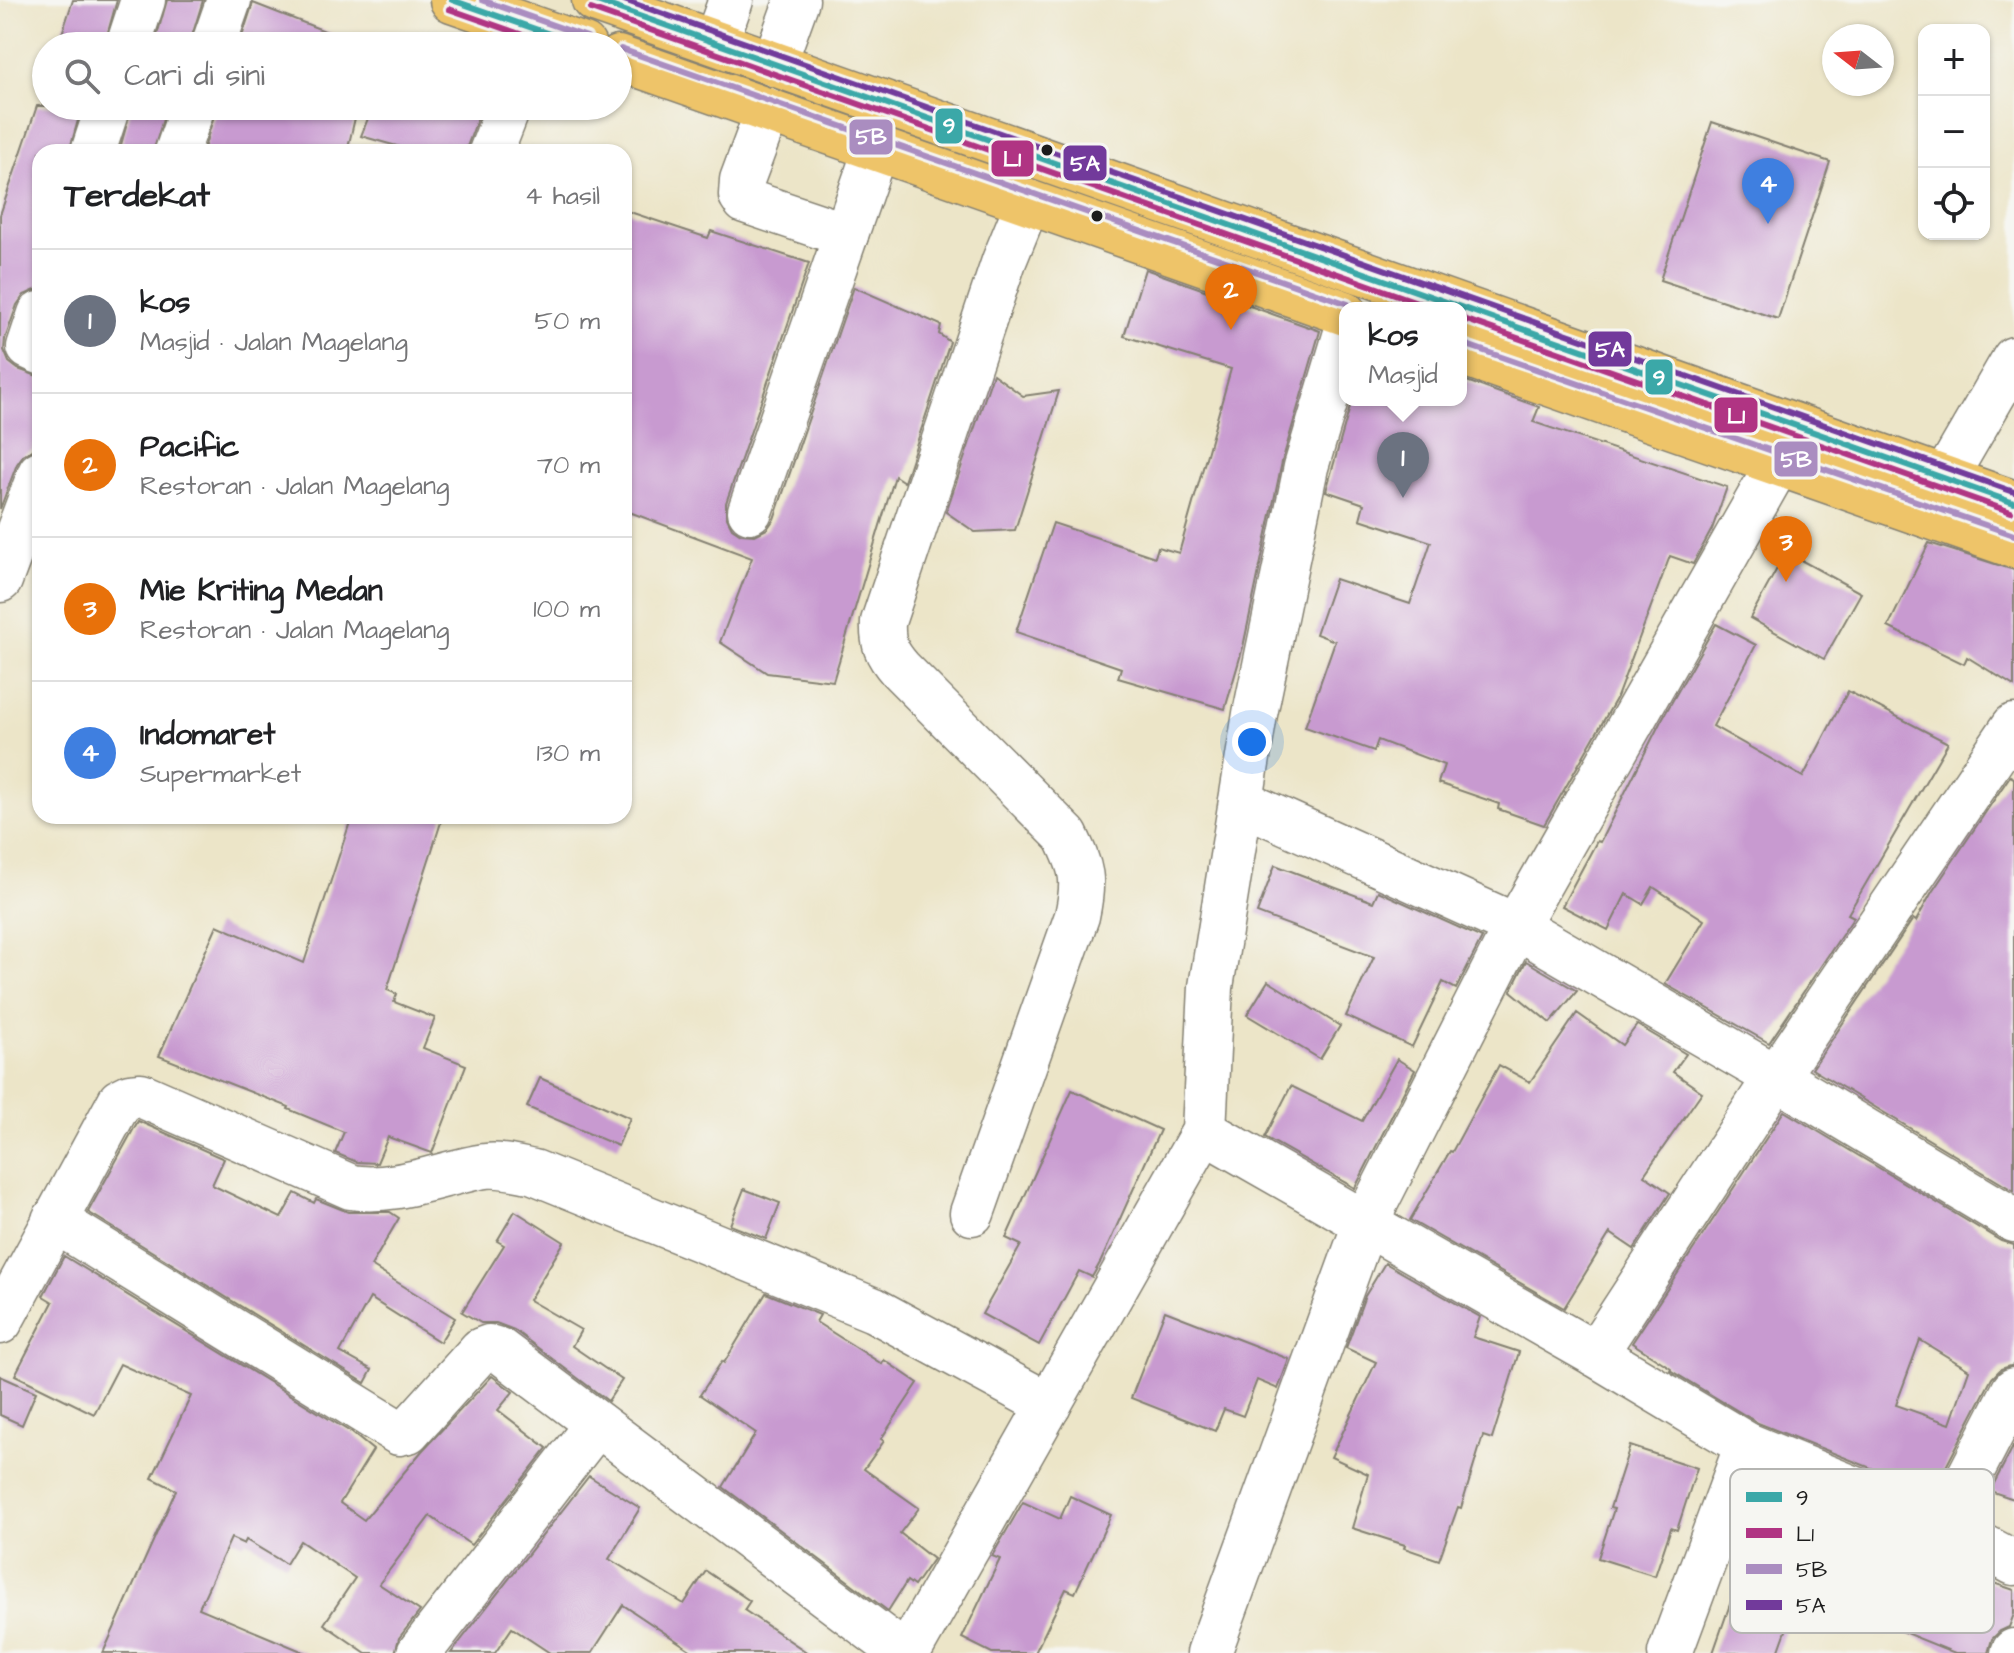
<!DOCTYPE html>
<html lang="id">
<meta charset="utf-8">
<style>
:root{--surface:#fff;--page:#f2f2f2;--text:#202124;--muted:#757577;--line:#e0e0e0;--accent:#ea580c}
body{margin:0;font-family:"Architects Daughter",sans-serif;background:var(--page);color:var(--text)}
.controls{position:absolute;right:24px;top:24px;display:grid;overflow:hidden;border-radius:16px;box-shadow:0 2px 6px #0004}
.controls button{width:72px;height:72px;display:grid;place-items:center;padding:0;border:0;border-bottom:2px solid var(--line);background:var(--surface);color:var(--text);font:40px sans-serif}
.compass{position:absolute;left:1822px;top:24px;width:72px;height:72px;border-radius:50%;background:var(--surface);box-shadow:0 2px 6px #0004;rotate:287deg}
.you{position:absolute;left:1252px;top:742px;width:28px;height:28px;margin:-20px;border:6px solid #fff;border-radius:50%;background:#1a73e8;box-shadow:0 0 0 12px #1a73e833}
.badge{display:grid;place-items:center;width:52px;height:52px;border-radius:50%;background:var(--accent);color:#fff;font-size:26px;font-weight:700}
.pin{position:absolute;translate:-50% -66px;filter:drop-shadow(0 2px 4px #0008)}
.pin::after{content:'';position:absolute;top:42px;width:28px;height:24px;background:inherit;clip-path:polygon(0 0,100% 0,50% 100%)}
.popup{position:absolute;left:1339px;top:302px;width:128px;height:104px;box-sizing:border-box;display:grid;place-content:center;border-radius:16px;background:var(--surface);filter:drop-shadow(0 2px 6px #0005);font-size:26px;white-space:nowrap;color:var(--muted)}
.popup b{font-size:30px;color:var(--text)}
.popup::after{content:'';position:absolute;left:50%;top:100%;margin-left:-16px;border:16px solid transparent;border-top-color:var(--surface)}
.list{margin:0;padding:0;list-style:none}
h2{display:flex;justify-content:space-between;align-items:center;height:104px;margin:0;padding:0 32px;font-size:34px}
h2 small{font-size:26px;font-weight:400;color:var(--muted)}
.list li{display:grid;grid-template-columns:52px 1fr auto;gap:24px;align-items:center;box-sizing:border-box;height:144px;padding:0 32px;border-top:2px solid var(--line)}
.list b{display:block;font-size:30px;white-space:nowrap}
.list p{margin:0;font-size:26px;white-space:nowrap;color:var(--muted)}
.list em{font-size:26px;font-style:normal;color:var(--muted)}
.icon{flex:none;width:44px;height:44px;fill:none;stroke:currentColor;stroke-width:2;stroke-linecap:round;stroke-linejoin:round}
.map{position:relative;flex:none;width:2014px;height:1653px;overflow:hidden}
.search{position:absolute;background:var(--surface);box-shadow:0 2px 6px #0004;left:32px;top:32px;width:600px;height:88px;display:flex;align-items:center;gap:20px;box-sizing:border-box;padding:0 28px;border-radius:44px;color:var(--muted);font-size:30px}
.panel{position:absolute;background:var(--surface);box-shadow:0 2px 6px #0004;left:32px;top:144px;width:600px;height:680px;border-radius:24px}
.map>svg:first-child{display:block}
.building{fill:#c89ad0;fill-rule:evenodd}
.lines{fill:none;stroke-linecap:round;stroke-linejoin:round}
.minor-casing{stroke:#848072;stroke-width:47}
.major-casing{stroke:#848072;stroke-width:47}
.minor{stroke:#fff;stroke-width:44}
.major{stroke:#eec469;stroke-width:44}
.bus-1-casing{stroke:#f6f6f2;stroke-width:12}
.bus-2-casing{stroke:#f6f6f2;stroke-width:12}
.bus-3-casing{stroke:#f6f6f2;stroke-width:12}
.bus-4-casing{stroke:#f6f6f2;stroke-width:12}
.bus-1{stroke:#3ba8a8;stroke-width:6}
.bus-2{stroke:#b03483;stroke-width:6}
.bus-3{stroke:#723a9b;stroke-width:6}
.bus-4{stroke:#aa8dc0;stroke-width:6}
.bus-dot{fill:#1c1c1c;stroke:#f6f6f2;stroke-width:3}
.key{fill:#f6f6f2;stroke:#b5b5b2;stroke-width:2}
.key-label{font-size:22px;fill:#1c1c1c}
.line-badge{stroke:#f6f6f2;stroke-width:3}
.badge-label{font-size:22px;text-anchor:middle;font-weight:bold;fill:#fff}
</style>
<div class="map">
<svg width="2014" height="1653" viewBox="0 0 2014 1653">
<rect width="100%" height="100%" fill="#f6f6f2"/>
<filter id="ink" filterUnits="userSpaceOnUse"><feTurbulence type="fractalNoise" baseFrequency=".0125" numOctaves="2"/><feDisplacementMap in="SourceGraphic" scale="16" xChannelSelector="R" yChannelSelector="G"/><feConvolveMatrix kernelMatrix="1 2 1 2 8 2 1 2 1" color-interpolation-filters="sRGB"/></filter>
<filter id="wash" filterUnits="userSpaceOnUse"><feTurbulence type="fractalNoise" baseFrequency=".006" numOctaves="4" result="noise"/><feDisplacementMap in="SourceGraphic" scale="32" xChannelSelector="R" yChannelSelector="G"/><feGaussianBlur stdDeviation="1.8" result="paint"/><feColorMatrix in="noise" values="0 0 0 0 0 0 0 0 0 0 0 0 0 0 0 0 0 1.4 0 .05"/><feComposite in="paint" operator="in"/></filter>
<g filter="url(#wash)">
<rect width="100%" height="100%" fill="#ece5c8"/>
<g id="blocks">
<g class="building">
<path d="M73 0H117L104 46H58Z"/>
<path d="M167 0H203L189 46H154Z"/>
<path d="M253 3 358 44V46H239Z"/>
<path d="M37 106H82L69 152H40V288L24 295 17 305 5 339 4 350 9 362 18 369 40 377V430L33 450 24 454 17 464 0 509V215Z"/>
<path d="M132 106H167L153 152H119Z"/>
<path d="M217 106H319L355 118 347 152H203Z"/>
<path d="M373 106H451L478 117 465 152H418L361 136Z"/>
<path d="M1712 122 1830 162 1778 319 1660 280Z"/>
<path d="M624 210 708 238 711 231 809 263 726 503V516L732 528 741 534 755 535 767 529 774 519 854 287 941 325 939 334 950 342 904 482 895 476 833 681 767 673 720 642 752 558 624 510Z"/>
<path d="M1145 269 1320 331 1282 462 1243 647 1225 709 1118 678 1121 668 1016 632 1053 523 1155 557 1158 547 1179 553 1231 369 1124 336Z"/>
<path d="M993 374 1023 396 1059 391 1015 530 975 532 946 512Z"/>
<path d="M1461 379 1539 407 1533 422 1727 487 1712 529 1693 564 1670 556 1617 697 1544 825 1498 809 1499 804 1438 783 1444 765 1378 740 1374 751 1305 727 1335 641 1316 634 1335 579 1410 604 1431 542 1360 519 1364 504 1326 491 1352 400H1461Z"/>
<path d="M1929 543 2014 570V686L1967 657 1964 664 1888 627Z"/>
<path d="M1786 552 1861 593 1824 659 1750 618Z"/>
<path d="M1716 624 1756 645 1713 726 1803 777 1848 691 1948 743 1848 914 1854 917 1769 1043 1665 984 1704 920 1653 887 1643 904 1626 894 1608 930 1562 906 1597 841 1600 842 1661 721Z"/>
<path d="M2010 776 2014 778V1191L1812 1069 1913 919 1916 921 1932 892Z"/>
<path d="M352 816H443L387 990 397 994 394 1002 435 1018 423 1048 466 1065 432 1153 388 1137 377 1163 357 1162 335 1153 344 1132 288 1109 289 1107 159 1056 217 925 304 963Z"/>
<path d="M1275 865 1373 902 1378 891 1482 938 1456 989 1443 982 1412 1047 1346 1016 1374 957 1257 913Z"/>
<path d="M1526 961 1577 991 1550 1023 1511 991Z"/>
<path d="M1268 981 1340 1026 1320 1059 1247 1015Z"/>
<path d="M1577 1013 1622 1045 1637 1025 1686 1054 1673 1072 1702 1092 1644 1175 1670 1193 1634 1249 1610 1233 1564 1308 1410 1220 1450 1151 1452 1152 1499 1065 1530 1082Z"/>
<path d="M1397 1059 1415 1070 1355 1188 1265 1137 1291 1086 1362 1121Z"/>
<path d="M540 1078 630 1118 618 1146 527 1107Z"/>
<path d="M1072 1090 1160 1130 1101 1261 1092 1277 1079 1271 1039 1345 982 1314 1021 1245 1006 1238Z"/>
<path d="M1784 1111 2001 1241 2014 1245V1365L2001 1369 1992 1378 1937 1484 1929 1482 1926 1490 1758 1423 1670 1370 1671 1368 1632 1343ZM1920 1340 1969 1370 1950 1424 1896 1405Z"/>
<path d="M138 1121 224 1159 212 1185 281 1218 295 1193 314 1203 316 1199 348 1212H390L399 1218 371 1266 455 1318 440 1342 370 1298 340 1352 372 1370 365 1383 88 1212Z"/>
<path d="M744 1189 780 1203 766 1239 730 1225Z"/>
<path d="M515 1211 564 1242 529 1300 581 1330 572 1346 622 1380 608 1401 514 1330 496 1323H481L462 1312 504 1245 497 1241Z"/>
<path d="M64 1256 352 1433 373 1450 340 1503 364 1520 422 1451 492 1376 513 1392 498 1410 547 1448 471 1545 430 1516 379 1584 420 1611 399 1638 395 1653H366L324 1624 355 1578 300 1541 286 1564 246 1540 244 1544 231 1538 199 1608 306 1653H103L176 1490 152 1478 191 1396 120 1364 94 1414 15 1375 53 1302 43 1296Z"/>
<path d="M1385 1263 1480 1317 1473 1337 1519 1352 1492 1439 1483 1436 1461 1508 1458 1507 1439 1560 1404 1548 1405 1545 1352 1528 1368 1474 1331 1457 1376 1362 1346 1348 1365 1296Z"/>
<path d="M766 1293 820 1315 816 1322 882 1364 884 1360 918 1383 881 1439 884 1441 864 1469 919 1508 900 1533 933 1559 914 1586 907 1581 888 1611 723 1487 756 1433 700 1395 722 1361 724 1363Z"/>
<path d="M1165 1311 1289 1359 1278 1389 1257 1380 1243 1416 1224 1409 1215 1431 1131 1398Z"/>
<path d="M0 1376 36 1392 22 1425 0 1415Z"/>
<path d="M2014 1445V1499L1990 1491Z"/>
<path d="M1630 1446 1697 1468 1677 1530 1671 1528 1655 1576 1598 1558 1614 1509 1610 1508Z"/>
<path d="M589 1476 640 1508 609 1559 684 1604 706 1571 750 1601 744 1610 808 1653H695L623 1605 592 1653H550L512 1628 495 1653H451Z"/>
<path d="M1758 1489 1871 1527 1873 1523 1898 1533 1892 1554 1976 1587 1979 1578 2014 1590V1614L2009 1627 2000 1631 1992 1639 1988 1653H1955L1886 1625 1895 1601 1807 1572 1778 1653H1713L1758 1524 1746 1519Z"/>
<path d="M1070 1496 1111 1515 1075 1593 1066 1589 1035 1653H992L962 1638 1000 1559 992 1556 1023 1502 1060 1519Z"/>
</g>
</g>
</g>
<g filter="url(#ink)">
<use href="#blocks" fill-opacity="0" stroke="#848072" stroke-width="2"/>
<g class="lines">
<defs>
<g id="minor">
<path d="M716 42 731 0"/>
<path d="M128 46 143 0"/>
<path d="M213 46 229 0"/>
<path d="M774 64 797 0"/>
<path d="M768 110 742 180 741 195 745 201 846 235"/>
<path d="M93 152 108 106"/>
<path d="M177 152 193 106"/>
<path d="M491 152 509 106"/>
<path d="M40 314 29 347 40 352"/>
<path d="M1945 478 2014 359"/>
<path d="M750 511 876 148"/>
<path d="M0 580 40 473"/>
<path d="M1241 802 1516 926 1776 1077 2014 1220"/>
<path d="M1204 1131 1595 1354 1747 1445 1944 1525 2014 1563"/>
<path d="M972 1213 1077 916C1085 879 1082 869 1066 836L900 669C886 653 882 643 883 622L1004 261 1028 202"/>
<path d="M54 1220 399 1433 408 1431 481 1350 489 1347 499 1350 903 1653"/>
<path d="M0 1322 120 1101 130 1096 141 1095 351 1187C396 1194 441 1173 485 1166 502 1164 518 1169 534 1172L874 1310 1049 1405"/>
<path d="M1595 1354 1776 1077 2014 726"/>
<path d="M1944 1525 2014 1390"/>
<path d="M419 1653 597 1424"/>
<path d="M908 1653 1204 1131 1211 987 1255 714 1306 467 1345 336"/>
<path d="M1209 1653 1365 1224 1516 926 1778 464"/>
<path d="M1670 1653 1747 1445"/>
<path d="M2013 1653 2014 1651"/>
</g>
<g id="major">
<path d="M452 0 584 46"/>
<path d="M594 0 2014 503"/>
<path d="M618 58 1345 313"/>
<path d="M1461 353 2014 546"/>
</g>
</defs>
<use href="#minor" class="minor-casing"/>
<use href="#major" class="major-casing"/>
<use href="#minor" class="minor"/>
<use href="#major" class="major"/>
<defs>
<g id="bus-1">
<path d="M452 0 584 46"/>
<path d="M594 0 2014 503"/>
</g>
<g id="bus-2">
<path d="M449 9 554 46"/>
<path d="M591 9 1434 308"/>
<path d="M1461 318 2011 512"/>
</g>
<path id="bus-3" d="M624 0 2014 492"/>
<g id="bus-4">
<path d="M482 0 587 37"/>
<path d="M621 49 1348 304"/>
<path d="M1464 344 2014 535"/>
</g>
</defs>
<use href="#bus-1" class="bus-1-casing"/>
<use href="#bus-2" class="bus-2-casing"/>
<use href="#bus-3" class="bus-3-casing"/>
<use href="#bus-4" class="bus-4-casing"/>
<use href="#bus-1" class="bus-1"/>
<use href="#bus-2" class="bus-2"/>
<use href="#bus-3" class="bus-3"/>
<use href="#bus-4" class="bus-4"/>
</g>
</g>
<g class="bus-dot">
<circle cx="1047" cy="150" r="7"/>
<circle cx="1097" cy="216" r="7"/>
</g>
<rect x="1730" y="1469" width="264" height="164" rx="12" class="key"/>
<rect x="1746" y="1492" width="36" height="10" fill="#3ba8a8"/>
<rect x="1746" y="1528" width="36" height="10" fill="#b03483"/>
<rect x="1746" y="1564" width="36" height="10" fill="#aa8dc0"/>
<rect x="1746" y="1600" width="36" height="10" fill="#723a9b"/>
<g class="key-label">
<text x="1796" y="1505">9</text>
<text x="1796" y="1541">L1</text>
<text x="1796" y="1577">5B</text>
<text x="1796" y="1613">5A</text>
</g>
<g class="line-badge">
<rect x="934" y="107" width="30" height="38" rx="8" fill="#3ba8a8"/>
<rect x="848" y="118" width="46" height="38" rx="8" fill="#aa8dc0"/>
<rect x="990" y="139" width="45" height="39" rx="8" fill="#b03483"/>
<rect x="1062" y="144" width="46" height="38" rx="8" fill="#723a9b"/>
<rect x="1587" y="330" width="46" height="38" rx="8" fill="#723a9b"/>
<rect x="1644" y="358" width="30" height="38" rx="8" fill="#3ba8a8"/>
<rect x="1713" y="396" width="46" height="38" rx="8" fill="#b03483"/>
<rect x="1773" y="440" width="46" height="38" rx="8" fill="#aa8dc0"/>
</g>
<g class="badge-label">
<text x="949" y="133">9</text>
<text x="871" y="144">5B</text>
<text x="1012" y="166">L1</text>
<text x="1085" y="171">5A</text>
<text x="1610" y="357">5A</text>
<text x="1659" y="385">9</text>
<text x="1736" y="423">L1</text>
<text x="1796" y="467">5B</text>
</g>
</svg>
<div class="controls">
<button>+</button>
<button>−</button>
<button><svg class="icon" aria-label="locate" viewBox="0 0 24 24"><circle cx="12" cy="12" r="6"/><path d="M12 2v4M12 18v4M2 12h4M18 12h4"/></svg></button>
</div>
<svg class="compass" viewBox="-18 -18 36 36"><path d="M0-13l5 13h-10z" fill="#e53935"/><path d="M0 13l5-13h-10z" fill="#757577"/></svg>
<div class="you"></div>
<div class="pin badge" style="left:1403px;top:498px;background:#6b7280">1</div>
<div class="popup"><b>kos</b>Masjid</div>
<div class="pin badge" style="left:1231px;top:330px;background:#e8710a">2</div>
<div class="pin badge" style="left:1786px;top:582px;background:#e8710a">3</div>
<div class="pin badge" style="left:1768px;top:224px;background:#3f7fe0">4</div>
<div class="search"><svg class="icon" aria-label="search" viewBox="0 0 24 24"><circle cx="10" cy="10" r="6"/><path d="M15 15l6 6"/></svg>Cari di sini</div>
<section class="panel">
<h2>Terdekat<small>4 hasil</small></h2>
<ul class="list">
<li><span class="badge" style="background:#6b7280">1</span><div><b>kos</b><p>Masjid · Jalan Magelang</p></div><em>50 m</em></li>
<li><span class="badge" style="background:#e8710a">2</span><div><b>Pacific</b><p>Restoran · Jalan Magelang</p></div><em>70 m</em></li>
<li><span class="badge" style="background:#e8710a">3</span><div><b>Mie Kriting Medan</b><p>Restoran · Jalan Magelang</p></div><em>100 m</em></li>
<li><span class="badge" style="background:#3f7fe0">4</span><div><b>Indomaret</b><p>Supermarket</p></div><em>130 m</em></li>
</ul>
</section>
</div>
